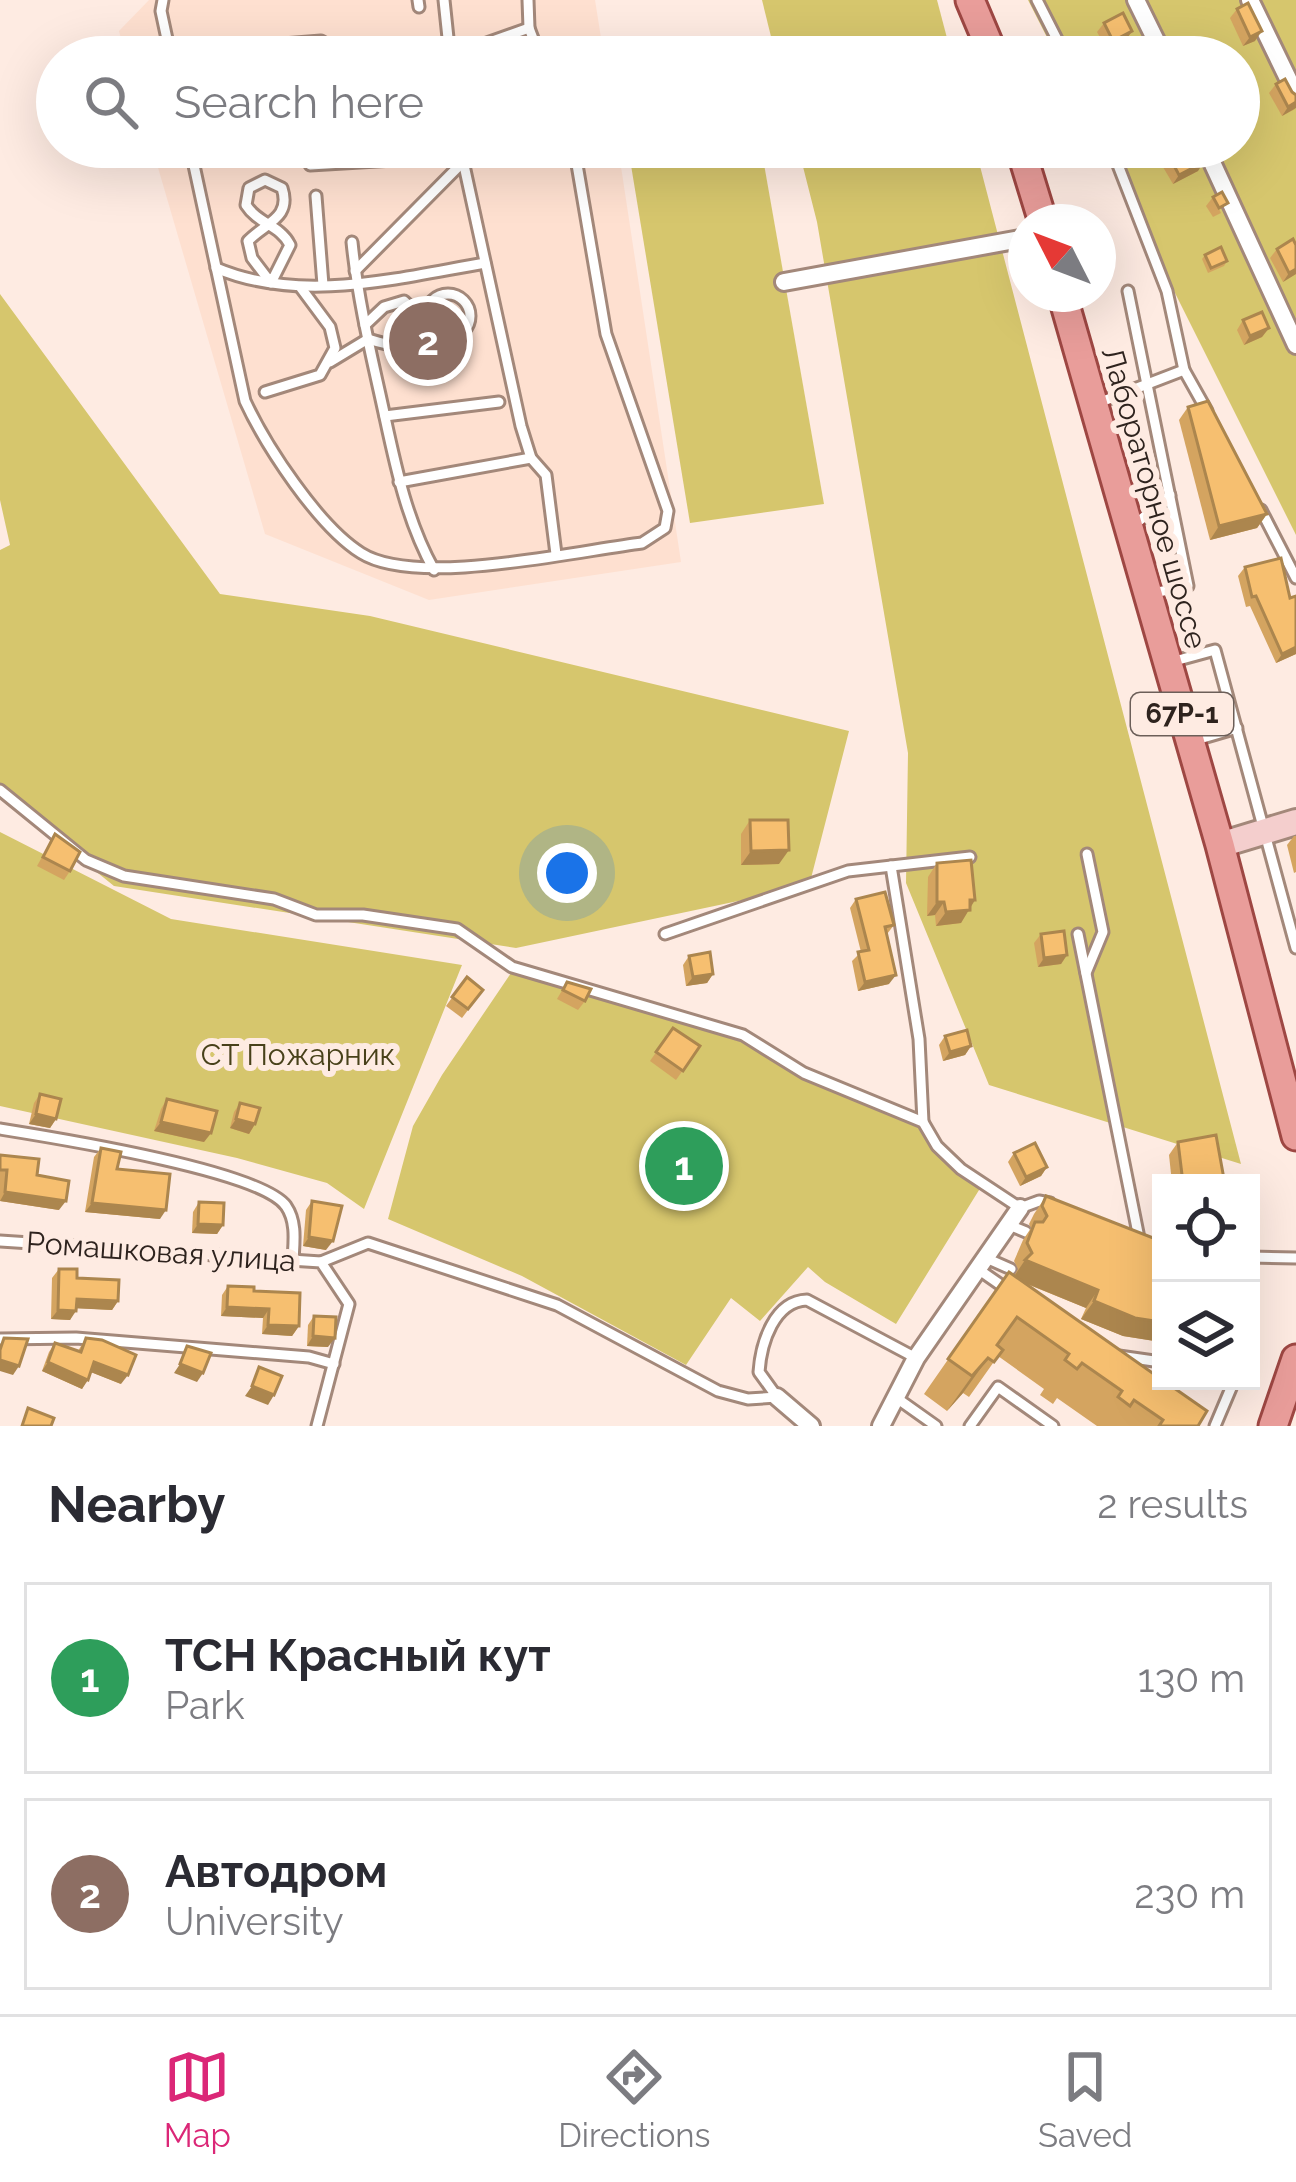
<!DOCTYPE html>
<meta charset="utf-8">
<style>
:root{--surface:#fff;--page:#f2f2f3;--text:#2b2b33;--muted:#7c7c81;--line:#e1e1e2;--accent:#db2777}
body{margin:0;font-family:Raleway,sans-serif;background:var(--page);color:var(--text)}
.controls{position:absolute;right:36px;bottom:36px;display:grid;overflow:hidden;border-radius:0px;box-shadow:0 12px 48px #0002}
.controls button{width:108px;height:108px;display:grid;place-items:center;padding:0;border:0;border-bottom:3px solid var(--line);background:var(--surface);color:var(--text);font:60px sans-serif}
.compass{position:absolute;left:1008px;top:204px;width:108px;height:108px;border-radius:50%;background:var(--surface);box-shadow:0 12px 48px #0002;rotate:312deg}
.you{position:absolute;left:567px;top:873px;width:42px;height:42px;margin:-30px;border:9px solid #fff;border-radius:50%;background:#1a73e8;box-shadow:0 0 0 18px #1a73e833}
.badge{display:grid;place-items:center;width:78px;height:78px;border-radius:50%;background:var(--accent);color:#fff;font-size:39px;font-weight:700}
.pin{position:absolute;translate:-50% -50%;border:6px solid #fff;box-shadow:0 3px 12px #0006}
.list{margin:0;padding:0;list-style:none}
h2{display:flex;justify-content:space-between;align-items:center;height:156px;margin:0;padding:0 48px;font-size:51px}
h2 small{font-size:39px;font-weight:400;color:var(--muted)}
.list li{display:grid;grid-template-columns:78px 1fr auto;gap:36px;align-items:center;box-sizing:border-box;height:192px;margin:0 24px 24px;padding:0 24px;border:3px solid var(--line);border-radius:0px}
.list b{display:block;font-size:45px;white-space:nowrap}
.list p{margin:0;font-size:39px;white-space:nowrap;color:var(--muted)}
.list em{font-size:39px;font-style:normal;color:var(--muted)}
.icon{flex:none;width:66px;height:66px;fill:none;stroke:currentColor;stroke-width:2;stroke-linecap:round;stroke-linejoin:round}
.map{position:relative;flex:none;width:1296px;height:1426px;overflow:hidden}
.search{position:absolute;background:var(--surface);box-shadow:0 12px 48px #0002;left:36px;right:36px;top:36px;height:132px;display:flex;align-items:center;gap:30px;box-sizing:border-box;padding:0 42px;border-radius:66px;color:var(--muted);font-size:45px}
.sheet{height:588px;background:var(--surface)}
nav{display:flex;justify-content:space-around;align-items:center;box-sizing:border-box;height:168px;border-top:3px solid var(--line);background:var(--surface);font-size:33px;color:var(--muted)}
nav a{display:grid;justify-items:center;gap:6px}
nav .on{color:var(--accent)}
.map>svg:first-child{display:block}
.built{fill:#fee0d0}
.green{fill:#d6c66d}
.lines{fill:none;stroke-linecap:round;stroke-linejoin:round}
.service-casing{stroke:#a3887a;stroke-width:15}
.minor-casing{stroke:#a3887a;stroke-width:22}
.secondary-casing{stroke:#a3887a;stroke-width:30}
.primary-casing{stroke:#9e4743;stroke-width:33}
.service{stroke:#fff;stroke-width:9}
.minor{stroke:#fff;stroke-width:16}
.secondary{stroke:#f4cecd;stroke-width:24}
.primary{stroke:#e99d9a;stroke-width:27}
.wall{fill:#d4a460}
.shaded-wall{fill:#ac864e}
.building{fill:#f6bf70;stroke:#ac864e;stroke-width:3}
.labels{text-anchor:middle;stroke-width:12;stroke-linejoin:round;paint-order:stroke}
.shield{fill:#feebe2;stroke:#6c5f59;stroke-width:3}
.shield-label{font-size:27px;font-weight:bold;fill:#2e231e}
.street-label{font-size:30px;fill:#2e231e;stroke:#feebe2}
.park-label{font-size:30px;fill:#48411a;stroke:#feebe2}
</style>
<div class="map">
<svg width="1296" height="1426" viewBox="0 0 1296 1426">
<rect width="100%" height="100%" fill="#feebe2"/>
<g class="built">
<path d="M149 0H595L604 57H126L119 31Z"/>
<path d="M152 147H618L681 562 429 600 265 534Z"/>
</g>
<g class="green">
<path d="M762 0H937L952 57H776Z"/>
<path d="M1028 0H1296V535L1102 147H1239V57H1057Z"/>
<path d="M628 147H761L824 504 690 523Z"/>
<path d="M798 147H975L1241 1164 989 1085 906 883 908 753 817 222Z"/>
<path d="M0 294 220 594 370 616 849 731 809 886 516 948 114 886 0 794V550L10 545 0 500Z"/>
<path d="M0 832 171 919 462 965 364 1209 327 1183 237 1158 0 1106Z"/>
<path d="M511 973 594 993 745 1039 900 1112 984 1182 896 1324 825 1282 808 1267 760 1321 731 1298 686 1365 522 1276 388 1219 413 1126 442 1075Z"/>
</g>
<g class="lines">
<defs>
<g id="service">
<path d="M163 0 161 11 170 53"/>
<path d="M418 0 419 7"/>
<path d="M444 0 450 57"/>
<path d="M528 0 529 28 540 57"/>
<path d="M1037 0 1066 57"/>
<path d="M170 53 321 41 333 48 336 57"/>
<path d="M450 56 529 28"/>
<path d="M190 147 245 401C266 446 318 526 361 553 416 588 576 551 642 543L665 528 668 511 606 334 574 147"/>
<path d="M460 147 521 426 531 458 546 475 556 554"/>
<path d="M1111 147 1167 291 1184 370 1207 411"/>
<path d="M310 165 461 156"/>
<path d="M316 196 323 285"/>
<path d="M352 242C357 292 368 341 379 390 393 452 403 514 434 570"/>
<path d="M216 268C301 304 397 278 485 263"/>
<path d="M355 271 462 163"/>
<path d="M271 283 290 245C280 225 258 224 246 205L249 188 265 180 282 188C292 218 265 223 248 241L252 258 271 283"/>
<path d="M1128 291 1188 586 1153 593"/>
<circle cx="448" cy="316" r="22"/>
<path d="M330 362 368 339C393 347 420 354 424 320L404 301 384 307 365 325"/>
<path d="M265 392 320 375 335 348 330 327 301 288"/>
<path d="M1098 403 1184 370"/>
<path d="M385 416 499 402"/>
<path d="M399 482 531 458"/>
<path d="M1261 510 1296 578"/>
<path d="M1133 526 1170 495"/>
<path d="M1171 662 1215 650 1296 948"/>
<path d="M1196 740 1237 728"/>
<path d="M0 790 86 860 124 876 274 899 316 915H363L457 929 512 967 743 1035 804 1073 923 1122 937 1146 961 1169 1020 1208 1039 1201 1050 1203"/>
<path d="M891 866 919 1039 923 1122"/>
<path d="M665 934 848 871 970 857"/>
<path d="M1078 934 1139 1238"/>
<path d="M1086 973 1103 932 1087 854"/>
<path d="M0 1129C50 1137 260 1170 286 1206 297 1222 294 1242 293 1260"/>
<path d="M1009 1225 1026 1232"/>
<path d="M0 1241 321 1262 349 1304 317 1426"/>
<path d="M1251 1257 1296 1258"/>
<path d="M986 1258 1011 1269"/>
<path d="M321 1262 368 1243 557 1305 718 1391 748 1399 777 1397"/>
<path d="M978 1269 1008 1290"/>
<path d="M1251 1300V1319"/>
<path d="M0 1339 76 1338 309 1357 334 1364"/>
<path d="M1119 1356 1161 1362"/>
<path d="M777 1397 759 1372C761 1343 774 1301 807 1300L916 1358"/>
<path d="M898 1399 936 1426"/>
<path d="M970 1426 998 1387 1053 1426"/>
<path d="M1215 1426 1234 1381"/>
</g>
<g id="minor">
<path d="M1136 0 1164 57"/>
<path d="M1250 0 1296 95"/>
<path d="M1205 147 1296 345"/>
<path d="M784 282 1026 238"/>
<path d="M777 1397 811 1426"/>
<path d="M881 1426 916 1358 1020 1208"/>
</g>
<path id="secondary" d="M1220 845 1296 822"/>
<g id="primary">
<path d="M970 0 994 57"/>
<path d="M1020 147 1043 222"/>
<path d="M1062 294 1220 845 1296 1136"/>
<path d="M1273 1426 1296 1359"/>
</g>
</defs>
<use href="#service" class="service-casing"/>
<use href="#minor" class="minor-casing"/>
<use href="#secondary" class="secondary-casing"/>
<use href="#primary" class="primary-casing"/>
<use href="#service" class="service"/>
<use href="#minor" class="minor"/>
<use href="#secondary" class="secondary"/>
<use href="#primary" class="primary"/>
</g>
<g class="wall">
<path d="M1237 9 1255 41 1243 46 1230 18Z"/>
<path d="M1104 23 1132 31 1126 40 1107 50 1097 32Z"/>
<path d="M1276 84 1295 109 1282 116 1269 93Z"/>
<path d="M1170 158 1198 171 1173 184 1163 167Z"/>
<path d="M1213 197 1221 213 1213 217 1206 206Z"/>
<path d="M1277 249 1296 274 1283 282 1270 258Z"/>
<path d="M1205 255 1227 261 1224 266 1208 273 1202 259Z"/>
<path d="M1243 320 1269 328 1262 337 1244 345 1237 330Z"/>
<path d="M1188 407 1267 514 1257 528 1210 540 1179 420Z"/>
<path d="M1245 567 1296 654 1276 663 1250 606 1246 607 1238 576Z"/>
<path d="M750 820 779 864 741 865V834Z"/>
<path d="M55 834 70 871 64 880 37 866Z"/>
<path d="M1294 836H1296V872L1294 873 1287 845Z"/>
<path d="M937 863 970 907 961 923 936 926 935 915 927 916 928 877Z"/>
<path d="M856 899 894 925 887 934 889 984 858 991 852 961 861 952 850 908Z"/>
<path d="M1041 934 1067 955 1061 964 1038 967 1034 943Z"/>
<path d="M689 956 713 974 707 983 686 986 683 965Z"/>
<path d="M467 977 483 990 462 1018 446 1006Z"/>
<path d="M567 982 585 1001 578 1010 557 999Z"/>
<path d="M673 1028 700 1046 676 1080 650 1061Z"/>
<path d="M945 1036 971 1046 965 1055 943 1061 939 1045Z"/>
<path d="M40 1094 56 1119 50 1128 29 1124 34 1103Z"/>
<path d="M167 1099 211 1133 204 1142 154 1131 161 1109Z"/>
<path d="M240 1103 255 1124 249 1134 230 1128 234 1112Z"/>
<path d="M1178 1142 1221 1183H1172L1169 1155Z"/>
<path d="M101 1148 117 1169 160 1219 85 1212 94 1157Z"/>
<path d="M1014 1153 1047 1167 1041 1176 1020 1186 1008 1162Z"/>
<path d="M0 1155 37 1175 59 1210 0 1201Z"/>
<path d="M1046 1196 1161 1241V1342L1123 1336 1081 1319 1086 1308 1022 1282 1198 1426H1097L1057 1398 1053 1404 1040 1395 1044 1389 998 1356 969 1397 963 1393 947 1411 924 1394 1009 1272 1014 1276 1018 1269 1014 1261 1023 1240 1031 1228 1029 1224 1034 1214Z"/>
<path d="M312 1201 326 1250 303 1246 306 1210Z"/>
<path d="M199 1202 223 1225 217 1234 192 1233 193 1212Z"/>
<path d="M59 1269 77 1278 118 1301 112 1310 76 1308 70 1320 51 1319 52 1278Z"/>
<path d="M228 1286 254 1291 299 1326 292 1336 262 1334 263 1318 221 1316 222 1295Z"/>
<path d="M314 1316 328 1347 307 1346 308 1325Z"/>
<path d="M86 1338 121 1384 91 1372 82 1389 42 1371 49 1352 55 1343 78 1351Z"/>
</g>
<g class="shaded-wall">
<path d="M1132 31 1126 40 1107 50 1113 41Z"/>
<path d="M1262 31 1255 41 1243 46 1250 37Z"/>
<path d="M1296 102V108L1282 116 1288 107Z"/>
<path d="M1204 162 1198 171 1173 184 1179 175Z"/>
<path d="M1296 269V274L1283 282 1289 273Z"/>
<path d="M1269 328 1262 337 1244 345 1250 336Z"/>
<path d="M1267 514 1257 528 1210 540 1219 526Z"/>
<path d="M1296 647V654L1276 663 1282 654Z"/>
<path d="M789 850 779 864 741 865 751 851Z"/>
<path d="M970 900H975L961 923 936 926 946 912Z"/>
<path d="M937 902H944L935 915 927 916Z"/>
<path d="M1067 955 1061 964 1038 967 1044 958Z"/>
<path d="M713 974 707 983 686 986 693 977Z"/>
<path d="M896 975 889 984 858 991 865 982Z"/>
<path d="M971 1046 965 1055 943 1061 950 1052Z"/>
<path d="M36 1114 56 1119 50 1128 29 1124Z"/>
<path d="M236 1119 255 1124 249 1134 230 1128Z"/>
<path d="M161 1122 211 1133 204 1142 154 1131Z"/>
<path d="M1047 1167 1041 1176 1020 1186 1026 1177Z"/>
<path d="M5 1192 66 1201 59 1210 0 1201Z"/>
<path d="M92 1203 166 1210 160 1219 85 1212Z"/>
<path d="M198 1224 223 1225 217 1234 192 1233Z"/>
<path d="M309 1237 333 1241 326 1250 303 1246Z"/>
<path d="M1025 1260 1098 1290 1086 1308 1013 1278Z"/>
<path d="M77 1299 118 1301 112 1310 70 1308Z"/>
<path d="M1094 1301 1161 1322V1342L1123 1336 1081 1319Z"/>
<path d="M227 1307 269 1309 263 1318 221 1316Z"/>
<path d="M58 1310 76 1311 70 1320 51 1319Z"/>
<path d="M268 1325 299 1326 292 1336 262 1334Z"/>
<path d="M313 1336 335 1338 328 1347 307 1346Z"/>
<path d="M988 1358 963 1393 947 1411 972 1376Z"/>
<path d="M0 1360 19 1366 13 1375 0 1371Z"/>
<path d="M48 1362 88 1380 82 1389 42 1371Z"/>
<path d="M94 1362 128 1375 121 1384 88 1371Z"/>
<path d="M180 1364 203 1373 197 1382 174 1373Z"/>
<path d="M252 1386 274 1395 268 1405 245 1396Z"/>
</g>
<g class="building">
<path d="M1248 3 1262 31 1250 37 1237 9Z"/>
<path d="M1123 13 1132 31 1113 41 1104 23Z"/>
<path d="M1197 48 1201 57H1182L1181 55Z"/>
<path d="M1285 79 1292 92 1296 95V102L1288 107 1276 84Z"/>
<path d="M1190 147H1196L1204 162 1179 175 1170 158Z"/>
<path d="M1222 192 1228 203 1219 208 1213 197Z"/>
<path d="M1293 239 1296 245V269L1289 273 1277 249Z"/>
<path d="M1221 247 1227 261 1211 268 1205 255Z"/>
<path d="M1262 312 1269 328 1250 336 1243 320Z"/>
<path d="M1208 401 1267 514 1219 526 1188 407Z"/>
<path d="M1281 558 1290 598 1296 596V647L1282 654 1256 596 1252 597 1245 567Z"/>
<path d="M750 820H788L789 850 751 851Z"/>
<path d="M55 834 80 852 70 871 43 857Z"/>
<path d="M971 860 975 900H970V910L946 912 944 902H937V863Z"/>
<path d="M885 892 894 925 885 927 896 975 865 982 858 952 869 950 856 899Z"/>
<path d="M1064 931 1067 955 1044 958 1041 934Z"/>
<path d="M710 952 713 974 693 977 689 956Z"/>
<path d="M467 977 483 990 468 1009 452 997Z"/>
<path d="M567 982 591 989 585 1001 563 990Z"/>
<path d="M673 1028 700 1046 683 1071 656 1052Z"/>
<path d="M967 1030 971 1046 950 1052 945 1036Z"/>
<path d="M40 1094 61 1099 56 1119 36 1114Z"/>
<path d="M167 1099 217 1111 211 1133 161 1122Z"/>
<path d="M240 1103 260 1108 255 1124 236 1119Z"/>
<path d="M1216 1135 1224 1179 1200 1183H1183L1178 1142Z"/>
<path d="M1035 1143 1047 1167 1026 1177 1014 1153Z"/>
<path d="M101 1148 121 1152 117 1169 170 1174 166 1210 92 1203Z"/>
<path d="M0 1155 39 1159 37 1175 69 1181 66 1201 5 1192 7 1170H0Z"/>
<path d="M1046 1196 1161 1241V1322L1135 1318 1094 1301 1098 1290 1025 1260 1032 1253 1027 1243 1035 1222H1043L1047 1216 1042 1206Z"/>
<path d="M312 1201 342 1206 333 1241 309 1237Z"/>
<path d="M199 1202 224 1203 223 1225 198 1224Z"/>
<path d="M59 1269H77V1278L119 1280 118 1301 77 1299 76 1311 58 1310Z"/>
<path d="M1009 1272 1161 1379V1381H1164L1207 1411 1198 1426H1159L1163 1420 1134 1400 1130 1406 1118 1397 1122 1391 1082 1363 1077 1369 1065 1360 1069 1354 1017 1317 997 1345 1003 1350 994 1362 988 1358 972 1376 948 1359Z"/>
<path d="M228 1286 254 1287V1291L300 1293 299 1326 268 1325 269 1309 227 1307Z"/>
<path d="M314 1316 336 1317 335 1338 313 1336Z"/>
<path d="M4 1338 28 1339 19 1366 0 1360V1350Z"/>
<path d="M86 1338 102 1340 136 1355 128 1375 94 1362 88 1380 48 1362 55 1343 81 1352Z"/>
<path d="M187 1346 211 1353 203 1373 180 1364Z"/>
<path d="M259 1367 282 1376 274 1395 252 1386Z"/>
<path d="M28 1408 54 1418 51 1426H22Z"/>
</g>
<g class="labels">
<rect class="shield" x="1131" y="693" width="102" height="42" rx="9"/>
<g class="shield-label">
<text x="1182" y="723">67Р-1</text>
</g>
<g class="street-label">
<text transform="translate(1154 498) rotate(74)" y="10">Лабораторное шоссе</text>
<text transform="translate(161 1252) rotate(4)" y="10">Ромашковая улица</text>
</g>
<g class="park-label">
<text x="298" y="1065">СТ Пожарник</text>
</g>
</g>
</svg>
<div class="controls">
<button><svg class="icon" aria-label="locate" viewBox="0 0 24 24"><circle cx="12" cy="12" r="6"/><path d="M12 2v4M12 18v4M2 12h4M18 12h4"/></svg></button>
<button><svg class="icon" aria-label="layers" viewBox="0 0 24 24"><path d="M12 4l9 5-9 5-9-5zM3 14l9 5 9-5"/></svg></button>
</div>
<svg class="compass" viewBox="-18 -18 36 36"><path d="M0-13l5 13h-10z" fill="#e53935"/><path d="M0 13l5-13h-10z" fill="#7c7c81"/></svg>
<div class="you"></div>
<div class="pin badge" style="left:684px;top:1166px;background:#2e9e5b">1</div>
<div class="pin badge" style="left:428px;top:341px;background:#8d6e63">2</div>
<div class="search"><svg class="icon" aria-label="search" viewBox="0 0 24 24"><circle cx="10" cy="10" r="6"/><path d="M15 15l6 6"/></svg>Search here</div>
</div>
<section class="sheet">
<h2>Nearby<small>2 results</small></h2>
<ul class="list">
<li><span class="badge" style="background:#2e9e5b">1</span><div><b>ТСН Красный кут</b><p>Park</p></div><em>130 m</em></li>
<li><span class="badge" style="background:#8d6e63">2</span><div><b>Автодром</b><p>University</p></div><em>230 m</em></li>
</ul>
</section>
<nav>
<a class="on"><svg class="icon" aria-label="map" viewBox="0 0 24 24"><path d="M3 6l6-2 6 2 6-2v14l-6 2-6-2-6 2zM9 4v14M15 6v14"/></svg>Map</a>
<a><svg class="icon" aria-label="directions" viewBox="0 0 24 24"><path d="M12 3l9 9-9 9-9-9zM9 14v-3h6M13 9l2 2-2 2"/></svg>Directions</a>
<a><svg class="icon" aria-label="saved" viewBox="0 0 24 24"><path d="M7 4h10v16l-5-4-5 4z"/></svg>Saved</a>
</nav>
